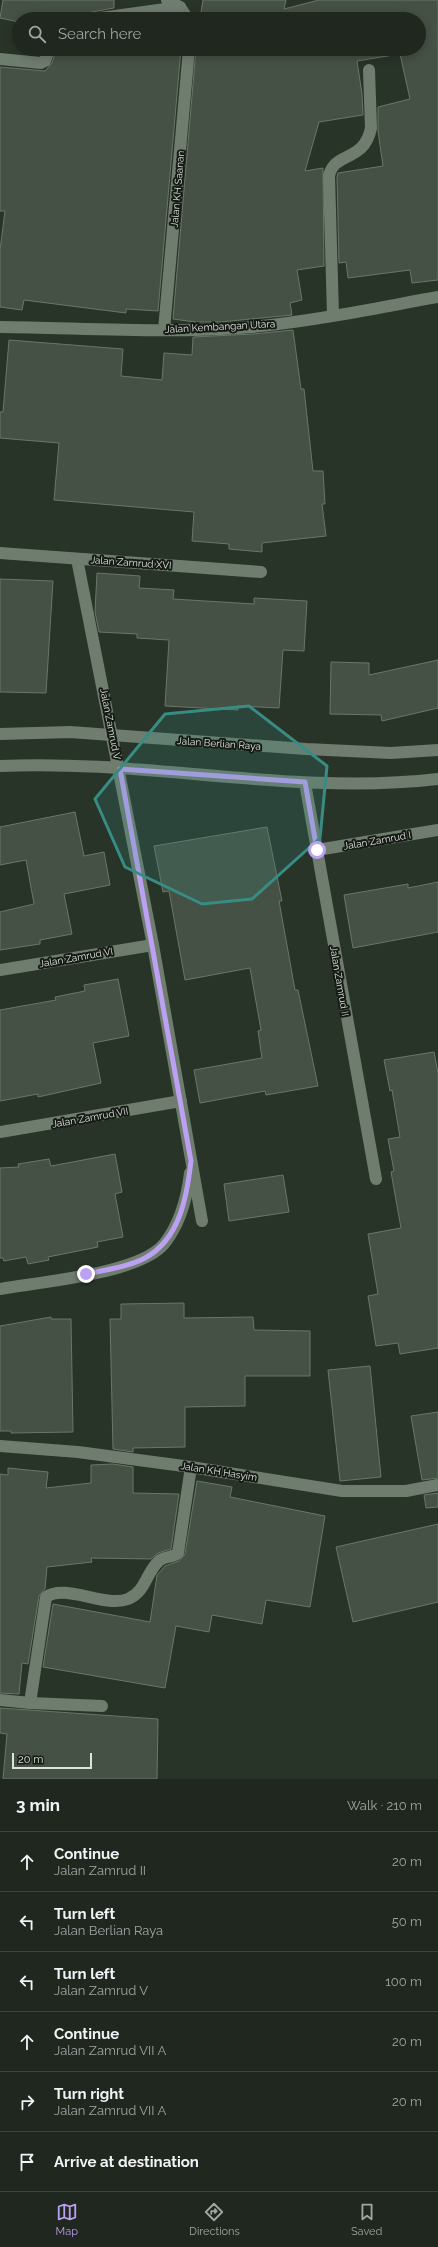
<!DOCTYPE html>
<meta charset="utf-8">
<style>
:root{--surface:#1f271e;--page:#2c332b;--text:#f1f3f6;--muted:#a1a5a4;--line:#3c443c;--accent:#bca0f2}
body{margin:0;font-family:Raleway,sans-serif;background:var(--page);color:var(--text)}
.scale{position:absolute;left:12px;bottom:10px;width:80px;box-sizing:border-box;padding-left:4px;border:2px solid #dce4dc;border-top:0;font-size:11px;line-height:14px;white-space:nowrap;color:#dce4dc;-webkit-text-stroke:3px #151a14;paint-order:stroke}
.stop{position:absolute;width:12px;height:12px;margin:-9px;border:3px solid #bca0f2;border-radius:50%;background:#fff}
.stop.end{background:#bca0f2;border-color:#fff;box-shadow:0 1px 4px #0008}
.list{margin:0;padding:0;list-style:none}
h2{display:flex;justify-content:space-between;align-items:center;height:52px;margin:0;padding:0 16px;font-size:17px}
h2 small{font-size:13px;font-weight:400;color:var(--muted)}
.list li{display:grid;grid-template-columns:26px 1fr auto;gap:12px;align-items:center;box-sizing:border-box;height:60px;padding:0 16px;border-top:1px solid var(--line)}
.list b{display:block;font-size:15px;white-space:nowrap}
.list p{margin:0;font-size:13px;white-space:nowrap;color:var(--muted)}
.list em{font-size:13px;font-style:normal;color:var(--muted)}
.icon{flex:none;width:22px;height:22px;fill:none;stroke:currentColor;stroke-width:2;stroke-linecap:round;stroke-linejoin:round}
.map{position:relative;flex:none;width:438px;height:1779px;overflow:hidden}
.search{position:absolute;background:var(--surface);box-shadow:0 2px 10px #0003;left:12px;right:12px;top:12px;height:44px;display:flex;align-items:center;gap:10px;box-sizing:border-box;padding:0 14px;border-radius:22px;color:var(--muted);font-size:15px}
.sheet{height:412px;background:var(--surface)}
nav{display:flex;justify-content:space-around;align-items:center;box-sizing:border-box;height:56px;border-top:1px solid var(--line);background:var(--surface);font-size:11px;color:var(--muted)}
nav a{display:grid;justify-items:center;gap:2px}
nav .on{color:var(--accent)}
.map>svg:first-child{display:block}
.building{fill:#455144;stroke:#697668}
.lines{fill:none;stroke-linecap:round;stroke-linejoin:round}
.minor{stroke:#6f7d6e;stroke-width:12}
.route{stroke:#bca0f2;stroke-width:5}
.marked{fill:#388c84;fill-opacity:0.2;stroke:#388c84;stroke-width:3;stroke-linejoin:round}
.labels{text-anchor:middle;stroke-width:4;stroke-linejoin:round;paint-order:stroke}
.street-label{font-size:10px;fill:#dce4dc;stroke:#151a14}
</style>
<div class="map">
<svg width="438" height="1779" viewBox="0 0 438 1779">
<rect width="100%" height="100%" fill="#293428"/>
<g class="building">
<path d="M3 0H114V8L92 12 88 13 86 19H19V22L0 18Z"/>
<path d="M203 0H286L284 9 319 0H438V280L412 283 410 270 348 278 346 262 339 263 337 177 338 173 383 166 378 131V107L410 99 400 54 357 61 362 94 363 115 319 122 305 171 323 168 324 266 297 270 302 300 290 303 292 315 220 322H195L173 319 196 49H419V19H200Z"/>
<path d="M56 49H181L158 311 126 309V313L24 300 22 310 0 307V250L5 211H0V67L45 71 52 63Z"/>
<path d="M293 330 301 389H304L313 471H323L325 504H322L326 536 262 543V552L229 549V544L192 541 194 512 54 500 59 443 0 438V412H3L9 340 123 349 121 376 162 380 164 353 192 355 193 337 253 334Z"/>
<path d="M97 573 140 576 139 588 174 590 173 599 254 604V598L307 601 304 651 283 650 279 708 238 706V710L165 706 169 640 137 638V634L99 632 95 612Z"/>
<path d="M0 579 53 581 46 693 0 692Z"/>
<path d="M438 660V708L382 721 381 715 330 714 331 662 369 663V675Z"/>
<path d="M75 812 84 856 104 852 110 885 64 894 72 934 40 940V944L0 950V912L34 904 26 860 0 865V827Z"/>
<path d="M267 827 282 901H279L295 990H298L318 1086 266 1095 265 1091 200 1103 194 1070 262 1058 258 1031 261 1030 250 968 185 980 169 891 163 892 154 846Z"/>
<path d="M438 882V932L353 948 344 895 408 884V888Z"/>
<path d="M118 979 129 1036 93 1043 101 1083 38 1097V1094L0 1101V1010L56 1000 55 997 85 991 84 985Z"/>
<path d="M434 1052 438 1073V1348L400 1354 398 1343 376 1346 368 1296 378 1294 368 1234 401 1228 391 1172 394 1171 388 1139 400 1137 392 1090 390 1091 384 1060Z"/>
<path d="M115 1154 122 1192 115 1194 123 1237 97 1242 98 1247 48 1257 49 1260 28 1264 26 1257 4 1261 3 1258H0V1168L19 1167 18 1164 49 1159 51 1166Z"/>
<path d="M283 1175 289 1212 229 1221 224 1184Z"/>
<path d="M184 1303V1318L253 1317 254 1330 310 1331V1376H245V1406L185 1407V1447L133 1448V1452L113 1449 110 1319H121V1304Z"/>
<path d="M51 1317V1319H71L73 1432 11 1433V1431H0V1326Z"/>
<path d="M370 1366 381 1477 340 1481 328 1370Z"/>
<path d="M438 1412V1478L422 1480 411 1416Z"/>
<path d="M113 1464 133 1467V1493L179 1494 171 1549 158 1553 151 1559 91 1558 92 1562 47 1567 45 1589 39 1596 28 1664 22 1663 19 1694 0 1693V1474L8 1475V1468L48 1472 46 1488 91 1483V1465Z"/>
<path d="M197 1481 232 1487 230 1497 325 1516 310 1607 266 1600 262 1624 212 1615 209 1632 176 1626 165 1688 43 1667 53 1604 150 1622 157 1575 165 1566 179 1561 185 1554Z"/>
<path d="M438 1493V1507L426 1508 424 1495Z"/>
<path d="M438 1524V1602L353 1622 336 1547Z"/>
<path d="M0 1708 158 1719 157 1779H3L7 1734 0 1733Z"/>
</g>
<g class="lines">
<g class="minor">
<path d="M167 0 180 7 188 19"/>
<path d="M93 19 180 7"/>
<path d="M0 59 41 63 45 61 49 49"/>
<path d="M333 315 329 176C334 151 364 163 371 128L369 70"/>
<path d="M0 327C84 328 169 334 252 327 314 321 376 308 438 297"/>
<path d="M164 330 189 49"/>
<path d="M0 553 261 572"/>
<path d="M77 559 153 945 202 1221"/>
<path d="M0 734 70 732 306 749 391 753 438 750"/>
<path d="M0 766C146 759 292 796 438 779"/>
<path d="M305 783 376 1179"/>
<path d="M317 850 438 830"/>
<path d="M0 970 153 945"/>
<path d="M0 1132 181 1101"/>
<path d="M0 1289C39 1282 139 1274 164 1244 180 1224 187 1198 190 1173"/>
<path d="M0 1446 78 1452 191 1467 342 1491H406L438 1485"/>
<path d="M0 1700 30 1703 46 1597C65 1583 105 1608 128 1599 146 1592 146 1572 159 1561 164 1556 173 1558 178 1553L191 1467"/>
<path d="M30 1703 102 1706"/>
</g>
</g>
<g class="lines">
<path class="route" d="M86 1274C105 1270 128 1267 145 1258 180 1239 187 1196 191 1161L120 769 305 782 317 850"/>
</g>
<path class="marked" d="M249 706 327 766 320 838 252 899 202 904 125 867 95 799 165 714Z"/>
<g class="labels">
<g class="street-label">
<text transform="translate(177 189) rotate(-85)" y="4">Jalan KH Saanan</text>
<text transform="translate(220 326) rotate(-3)" y="4">Jalan Kembangan Utara</text>
<text transform="translate(131 562) rotate(4)" y="4">Jalan Zamrud XVI</text>
<text transform="translate(111 724) rotate(79)" y="4">Jalan Zamrud V</text>
<text transform="translate(219 743) rotate(4)" y="4">Jalan Berlian Raya</text>
<text transform="translate(377 840) rotate(-10)" y="4">Jalan Zamrud I</text>
<text transform="translate(76 957) rotate(-10)" y="4">Jalan Zamrud VI</text>
<text transform="translate(340 981) rotate(80)" y="4">Jalan Zamrud II</text>
<text transform="translate(90 1117) rotate(-10)" y="4">Jalan Zamrud VII</text>
<text transform="translate(219 1471) rotate(9)" y="4">Jalan KH Hasyim</text>
</g>
</g>
</svg>
<div class="scale">20 m</div>
<div class="stop" style="left:317px;top:850px"></div>
<div class="stop end" style="left:86px;top:1274px"></div>
<div class="search"><svg class="icon" aria-label="search" viewBox="0 0 24 24"><circle cx="10" cy="10" r="6"/><path d="M15 15l6 6"/></svg>Search here</div>
</div>
<section class="sheet">
<h2>3 min<small>Walk · 210 m</small></h2>
<ul class="list">
<li><svg class="icon" aria-label="ahead" viewBox="0 0 24 24"><path d="M12 20V5M6 11l6-6 6 6"/></svg><div><b>Continue</b><p>Jalan Zamrud II</p></div><em>20 m</em></li>
<li><svg class="icon" aria-label="left" viewBox="0 0 24 24"><path d="M17 20v-9H6M10 6l-5 5 5 5"/></svg><div><b>Turn left</b><p>Jalan Berlian Raya</p></div><em>50 m</em></li>
<li><svg class="icon" aria-label="left" viewBox="0 0 24 24"><path d="M17 20v-9H6M10 6l-5 5 5 5"/></svg><div><b>Turn left</b><p>Jalan Zamrud V</p></div><em>100 m</em></li>
<li><svg class="icon" aria-label="ahead" viewBox="0 0 24 24"><path d="M12 20V5M6 11l6-6 6 6"/></svg><div><b>Continue</b><p>Jalan Zamrud VII A</p></div><em>20 m</em></li>
<li><svg class="icon" aria-label="right" viewBox="0 0 24 24"><path d="M7 20v-9h11M14 6l5 5-5 5"/></svg><div><b>Turn right</b><p>Jalan Zamrud VII A</p></div><em>20 m</em></li>
<li><svg class="icon" aria-label="arrive" viewBox="0 0 24 24"><path d="M6 21V4h12l-3 4 3 4H6"/></svg><div><b>Arrive at destination</b></div></li>
</ul>
</section>
<nav>
<a class="on"><svg class="icon" aria-label="map" viewBox="0 0 24 24"><path d="M3 6l6-2 6 2 6-2v14l-6 2-6-2-6 2zM9 4v14M15 6v14"/></svg>Map</a>
<a><svg class="icon" aria-label="directions" viewBox="0 0 24 24"><path d="M12 3l9 9-9 9-9-9zM9 14v-3h6M13 9l2 2-2 2"/></svg>Directions</a>
<a><svg class="icon" aria-label="saved" viewBox="0 0 24 24"><path d="M7 4h10v16l-5-4-5 4z"/></svg>Saved</a>
</nav>
